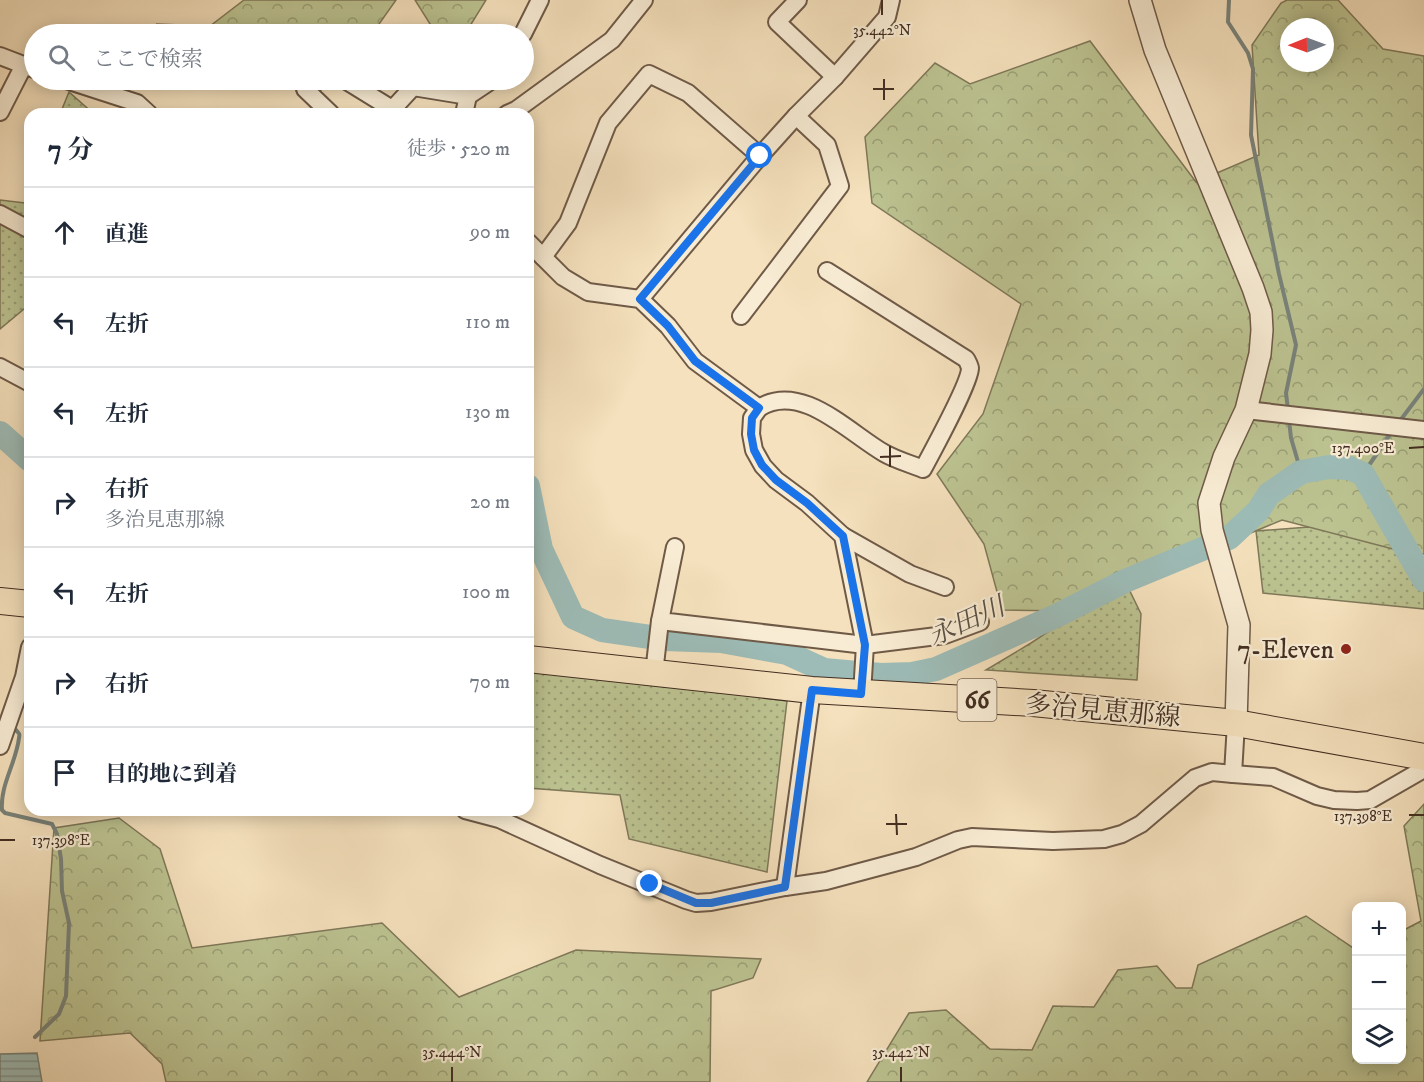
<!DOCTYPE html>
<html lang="ja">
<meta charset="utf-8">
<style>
:root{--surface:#fff;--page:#f6f6f7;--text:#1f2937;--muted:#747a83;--line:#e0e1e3}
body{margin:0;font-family:"IM FELL DW Pica","Noto Serif JP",serif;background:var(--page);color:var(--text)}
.controls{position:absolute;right:18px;bottom:18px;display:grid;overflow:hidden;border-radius:12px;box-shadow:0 3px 15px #0003}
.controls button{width:54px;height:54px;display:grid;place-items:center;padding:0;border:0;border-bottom:2px solid var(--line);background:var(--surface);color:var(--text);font:30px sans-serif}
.compass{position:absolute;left:1280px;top:18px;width:54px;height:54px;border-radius:50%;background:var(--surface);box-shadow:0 3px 15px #0003;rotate:269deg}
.stop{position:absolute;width:18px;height:18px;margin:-14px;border:4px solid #1a73e8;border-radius:50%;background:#fff}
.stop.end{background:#1a73e8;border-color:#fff;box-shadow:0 2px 6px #0008}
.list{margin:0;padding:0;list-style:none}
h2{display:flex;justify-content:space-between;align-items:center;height:78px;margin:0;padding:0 24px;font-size:26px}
h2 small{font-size:20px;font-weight:400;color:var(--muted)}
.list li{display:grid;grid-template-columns:39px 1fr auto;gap:18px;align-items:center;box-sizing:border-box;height:90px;padding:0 24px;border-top:2px solid var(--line)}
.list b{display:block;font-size:22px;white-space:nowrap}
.list p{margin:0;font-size:20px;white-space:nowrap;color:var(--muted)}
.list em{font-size:20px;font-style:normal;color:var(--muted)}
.icon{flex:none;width:33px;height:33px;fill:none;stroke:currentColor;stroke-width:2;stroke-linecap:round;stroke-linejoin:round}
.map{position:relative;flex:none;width:1424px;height:1082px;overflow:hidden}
.search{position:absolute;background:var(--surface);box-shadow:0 3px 15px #0003;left:24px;top:24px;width:510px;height:66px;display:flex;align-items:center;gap:15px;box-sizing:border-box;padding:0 21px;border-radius:33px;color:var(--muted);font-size:22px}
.panel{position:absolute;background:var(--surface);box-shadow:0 3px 15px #0003;left:24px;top:108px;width:510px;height:708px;border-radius:18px}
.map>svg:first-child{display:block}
.grass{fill:url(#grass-dots);stroke:#7f7859;stroke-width:1.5}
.forest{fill:url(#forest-crowns);stroke:#7f7859;stroke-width:1.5;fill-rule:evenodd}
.water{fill:url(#water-rules);stroke:#79837b;stroke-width:1.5}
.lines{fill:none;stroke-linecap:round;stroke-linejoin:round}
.stream{stroke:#79837b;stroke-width:4}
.river{stroke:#9dbcb7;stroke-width:24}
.minor-casing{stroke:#6f5a48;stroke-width:20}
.tertiary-casing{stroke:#6f5a48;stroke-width:24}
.primary-casing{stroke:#422d21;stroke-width:28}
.minor{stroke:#f8ecd4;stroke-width:16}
.tertiary{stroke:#f8ecd4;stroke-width:21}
.primary{stroke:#f5e1bd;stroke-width:26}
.route{stroke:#1a73e8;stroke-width:8}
.ticks{fill:none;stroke:#422d21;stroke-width:2}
.poi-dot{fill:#8f2418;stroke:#f8ecd4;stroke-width:2}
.labels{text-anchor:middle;stroke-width:4.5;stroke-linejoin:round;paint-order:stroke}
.shield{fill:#f8ecd4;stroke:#796657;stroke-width:1.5}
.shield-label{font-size:24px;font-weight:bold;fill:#422d21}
.poi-label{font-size:26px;fill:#422d21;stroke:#f8ecd4;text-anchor:end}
.street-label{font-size:26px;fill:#422d21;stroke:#f8ecd4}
.water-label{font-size:27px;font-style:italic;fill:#595146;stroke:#f8ecd4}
.ticks-label{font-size:15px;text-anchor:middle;fill:#422d21;stroke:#f8ecd4;stroke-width:4.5;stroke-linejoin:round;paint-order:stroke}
</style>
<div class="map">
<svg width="1424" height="1082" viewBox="0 0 1424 1082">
<defs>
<pattern id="grass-dots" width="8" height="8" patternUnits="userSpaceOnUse" patternTransform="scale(1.5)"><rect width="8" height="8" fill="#bcc391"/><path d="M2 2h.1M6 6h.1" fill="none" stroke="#9a9f76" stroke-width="1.8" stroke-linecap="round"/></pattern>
<pattern id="forest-crowns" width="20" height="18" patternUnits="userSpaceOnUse" patternTransform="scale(1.5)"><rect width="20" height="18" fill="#bcc391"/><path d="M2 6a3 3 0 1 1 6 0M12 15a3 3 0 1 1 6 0" fill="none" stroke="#9a9f76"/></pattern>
<pattern id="water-rules" width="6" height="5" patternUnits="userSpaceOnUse" patternTransform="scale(1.5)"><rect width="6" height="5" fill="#9dbcb7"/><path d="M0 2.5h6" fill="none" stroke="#829994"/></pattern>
</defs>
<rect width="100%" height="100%" fill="#f5e1bd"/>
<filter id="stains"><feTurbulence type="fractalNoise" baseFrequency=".00333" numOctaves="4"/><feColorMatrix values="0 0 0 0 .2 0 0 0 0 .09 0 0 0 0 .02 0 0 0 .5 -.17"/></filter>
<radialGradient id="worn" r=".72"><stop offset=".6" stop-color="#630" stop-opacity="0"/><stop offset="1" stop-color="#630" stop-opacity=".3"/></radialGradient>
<g class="grass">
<path d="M69 92 94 114H60Z"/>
<path d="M30 191V304L0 329V200L25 203Z"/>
<path d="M1309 527 1395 528 1424 588V609L1263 593 1256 531Z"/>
<path d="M1125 581 1141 614 1137 680 986 670 1031 643Z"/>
<path d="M528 666 787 701 767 872 629 839 620 795 528 788Z"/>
</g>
<g class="forest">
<path d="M244 0H396L372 34H162L157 24 210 26Z"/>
<path d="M415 0H486L465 34H433L432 27Z"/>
<path d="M1287 0H1338L1383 49 1424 56V554L1416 555 1282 520 1063 611 1002 610 984 544 937 474 983 414 1021 304 872 203 865 137 935 63 970 84 1090 41 1196 182 1259 155 1252 45 1281 3ZM1289 27H1325V63H1289Z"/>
<path d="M1424 804V1082H867L909 1013 946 1010 990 1049 1032 1050 1053 1006 1094 1007 1118 970 1157 966 1176 988H1192L1198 965 1306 916 1356 950V1060H1402V931L1421 921 1404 826Z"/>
<path d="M119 818 160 849 192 948 382 923 459 997 576 950 761 959 753 978 711 991 710 1082H166L162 1064 130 1033 40 1041 54 828Z"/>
</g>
<path class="water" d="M37 1053 42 1082H0V1054Z"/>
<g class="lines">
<g class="stream">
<path d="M1229 0 1228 22 1248 53 1253 69 1251 135 1279 274 1296 345 1286 393 1288 410"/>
<path d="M1289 420 1291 438 1301 472"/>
<path d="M1399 422 1424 389"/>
<path d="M1363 474 1393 430"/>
<path d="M16 730C19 734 20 733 19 738 16 763 0 785 2 810L5 813 52 824 57 834 61 859 62 891 69 923 66 996 59 1014 35 1037"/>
</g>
<g class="river">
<path d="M0 433 30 460"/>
<path d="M528 486 541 549 573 617 602 630 664 639 721 641 787 653 824 670 881 675 912 674 936 669 1056 616 1125 581 1229 538 1258 511 1269 494 1301 472 1329 467 1349 468 1363 474 1424 580"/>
</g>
<defs>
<g id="minor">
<path d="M798 0 777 22 835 77"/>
<path d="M523 34 540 0"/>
<path d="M0 56 34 69"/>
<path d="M66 80 137 103 149 114"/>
<path d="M319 80 305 89 331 114"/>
<path d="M345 80 392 109"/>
<path d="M0 112 24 65"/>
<path d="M388 114 413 87 468 96"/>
<path d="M464 114 468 96 492 80"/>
<path d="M507 114 516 110 612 40 644 0"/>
<path d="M0 214 30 230"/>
<path d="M528 242 563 277 588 292 640 299 668 326 695 361 759 408 752 418 751 434 754 450 763 466 776 480 807 503 843 536 865 645 862 694"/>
<path d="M543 257 568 223 608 123 649 74 688 93 760 156"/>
<path d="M640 299 760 156 796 116 835 77 887 17 891 0"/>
<path d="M741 316 840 186 827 145 796 116"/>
<path d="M0 367 30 383"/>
<path d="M759 408C801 381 849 433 884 453 896 460 911 464 923 469 932 452 970 383 970 368 970 367 967 360 966 359L827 271"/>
<path d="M1246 410 1424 430"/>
<path d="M843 536 910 574 945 587"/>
<path d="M675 547 660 621 865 645 945 635 980 622"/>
<path d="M654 673 660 621"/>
<path d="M0 746 24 677 30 647"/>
<path d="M1233 774 1273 777 1317 796 1334 800 1357 801 1370 800 1424 769"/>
<path d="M465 810 499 819 600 865 686 900 696 903 711 902 785 887 826 881 916 857 958 840 972 837 1053 841 1104 839 1122 834 1141 824 1195 778 1212 772 1233 774 1236 723"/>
<path d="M785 887 812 690"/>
</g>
<path id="tertiary" d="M1140 0 1155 50 1253 288 1261 312 1262 330 1260 354 1246 410 1224 457 1209 503 1212 530 1239 625 1236 723"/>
<g id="primary">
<path d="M0 601 30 604"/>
<path d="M528 659 812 690 1033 703 1236 723 1424 757"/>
</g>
</defs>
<use href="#minor" class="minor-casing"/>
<use href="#tertiary" class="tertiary-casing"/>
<use href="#primary" class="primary-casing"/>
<use href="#minor" class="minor"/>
<use href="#tertiary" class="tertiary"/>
<use href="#primary" class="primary"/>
</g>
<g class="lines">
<path class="route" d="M650 884 696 903H711L785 887 812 690 861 694 865 645 843 536 807 503 776 480 762 465 754 450 751 434 752 418 759 408 695 361 668 326 640 299 760 156"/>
</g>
<path class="ticks" d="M882 0V15M884 79V100M873 89H894M890 446V467M1409 448 1424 447M880 457 901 456M896 814 897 835M1409 815H1424M886 824H907M0 840H15M452 1067V1082M901 1067V1082"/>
<circle class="poi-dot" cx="1346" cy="649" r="6"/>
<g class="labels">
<rect class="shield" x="957.5" y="679" width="39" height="42" rx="4.5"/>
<g class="shield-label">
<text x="977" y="708">66</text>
</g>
<g class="poi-label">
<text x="1334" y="658">7-Eleven</text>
</g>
<g class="street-label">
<text transform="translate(1103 710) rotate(5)" y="9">多治見恵那線</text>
</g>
<g class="water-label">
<text transform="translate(966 621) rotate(-24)" y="9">永田川</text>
</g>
</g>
<g class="ticks-label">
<text x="882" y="35">35.442°N</text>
<text x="1363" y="453">137.400°E</text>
<text x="1363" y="821">137.398°E</text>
<text x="61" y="845">137.398°E</text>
<text x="452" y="1057">35.444°N</text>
<text x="901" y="1057">35.442°N</text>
</g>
<rect width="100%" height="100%" filter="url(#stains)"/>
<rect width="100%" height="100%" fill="url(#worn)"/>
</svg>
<div class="controls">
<button>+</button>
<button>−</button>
<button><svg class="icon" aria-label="layers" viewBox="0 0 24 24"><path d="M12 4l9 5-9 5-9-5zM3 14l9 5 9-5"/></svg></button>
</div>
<svg class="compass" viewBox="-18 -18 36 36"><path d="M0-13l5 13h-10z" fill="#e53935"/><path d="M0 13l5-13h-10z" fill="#747a83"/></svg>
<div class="stop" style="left:760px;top:156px"></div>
<div class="stop end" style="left:650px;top:884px"></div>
<div class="search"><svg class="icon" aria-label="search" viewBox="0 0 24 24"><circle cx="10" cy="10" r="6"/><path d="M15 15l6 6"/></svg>ここで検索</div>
<section class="panel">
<h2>7 分<small>徒歩 · 520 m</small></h2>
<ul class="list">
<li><svg class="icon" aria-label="ahead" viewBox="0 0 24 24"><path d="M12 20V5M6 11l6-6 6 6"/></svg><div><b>直進</b></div><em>90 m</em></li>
<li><svg class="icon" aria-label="left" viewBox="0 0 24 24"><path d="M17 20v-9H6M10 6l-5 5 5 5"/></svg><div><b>左折</b></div><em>110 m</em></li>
<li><svg class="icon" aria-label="left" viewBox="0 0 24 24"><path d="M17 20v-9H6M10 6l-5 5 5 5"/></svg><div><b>左折</b></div><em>130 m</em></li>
<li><svg class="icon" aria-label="right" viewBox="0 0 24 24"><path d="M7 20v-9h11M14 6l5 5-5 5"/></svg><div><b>右折</b><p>多治見恵那線</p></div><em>20 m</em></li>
<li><svg class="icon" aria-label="left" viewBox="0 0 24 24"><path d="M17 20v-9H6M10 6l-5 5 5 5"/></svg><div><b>左折</b></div><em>100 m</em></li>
<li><svg class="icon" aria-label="right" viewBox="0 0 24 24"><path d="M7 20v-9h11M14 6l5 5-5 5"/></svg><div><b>右折</b></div><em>70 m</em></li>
<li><svg class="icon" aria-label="arrive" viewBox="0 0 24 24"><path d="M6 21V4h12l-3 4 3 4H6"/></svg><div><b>目的地に到着</b></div></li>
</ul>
</section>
</div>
